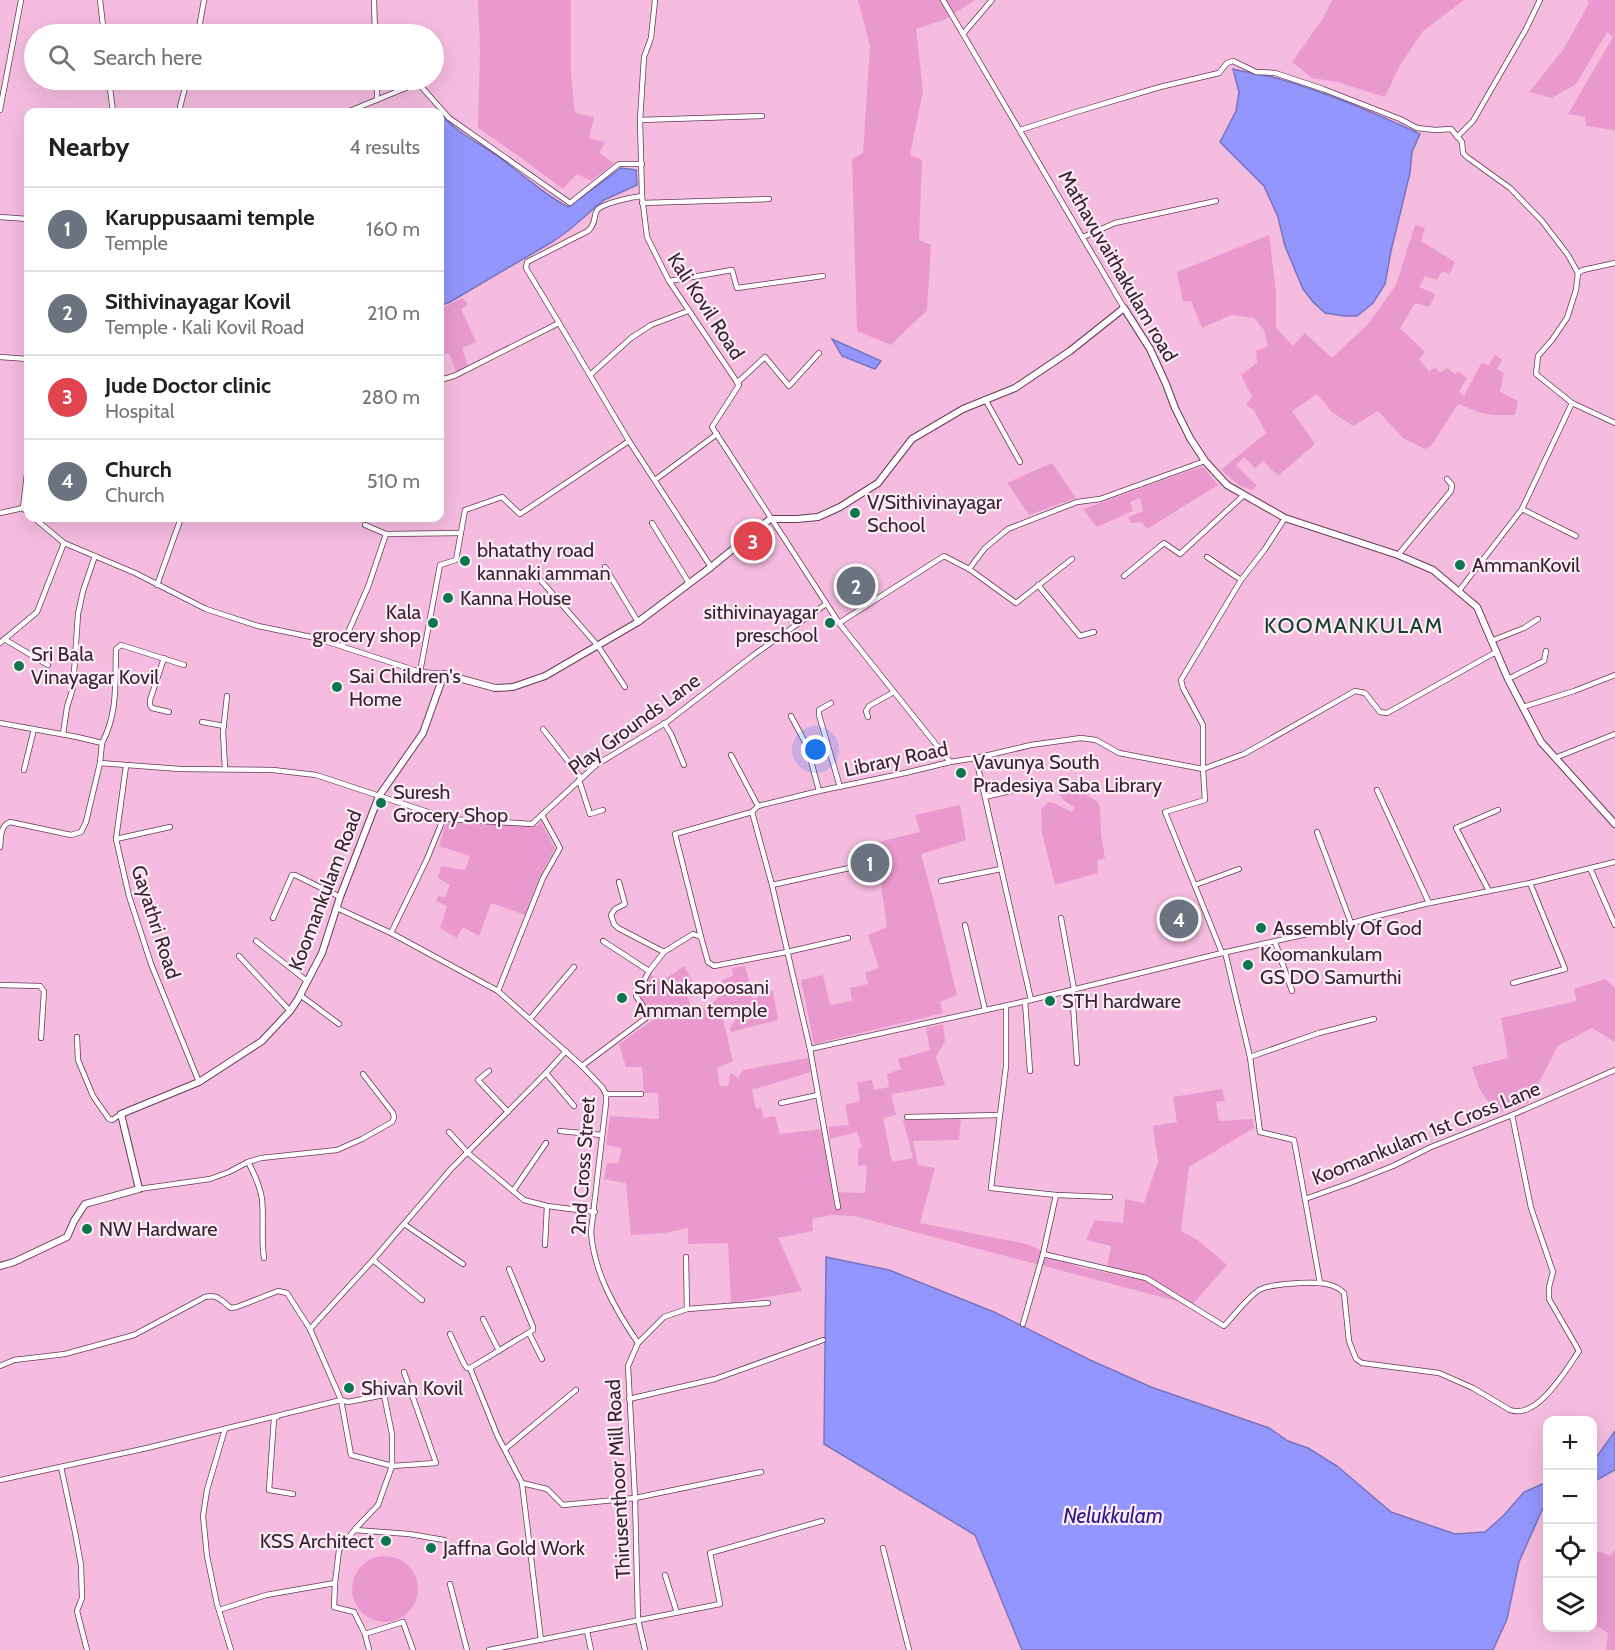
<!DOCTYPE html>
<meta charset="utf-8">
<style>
:root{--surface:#fff;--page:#f6f6f6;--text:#202124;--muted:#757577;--line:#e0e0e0;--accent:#1a73e8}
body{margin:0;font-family:Cabin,sans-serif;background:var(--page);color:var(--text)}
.controls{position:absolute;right:18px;bottom:18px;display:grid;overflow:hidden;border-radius:12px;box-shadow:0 6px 24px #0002}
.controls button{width:54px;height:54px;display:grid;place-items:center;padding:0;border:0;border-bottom:2px solid var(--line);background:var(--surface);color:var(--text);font:30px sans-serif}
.you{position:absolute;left:816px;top:750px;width:21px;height:21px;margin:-15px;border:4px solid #fff;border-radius:50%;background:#1a73e8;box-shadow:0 0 0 9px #1a73e833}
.badge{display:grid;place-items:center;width:39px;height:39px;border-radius:50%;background:var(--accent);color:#fff;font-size:20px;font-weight:700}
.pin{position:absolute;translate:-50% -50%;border:3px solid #fff;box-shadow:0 2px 6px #0006}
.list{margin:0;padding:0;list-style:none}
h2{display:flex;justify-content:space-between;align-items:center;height:78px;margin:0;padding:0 24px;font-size:26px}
h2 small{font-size:20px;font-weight:400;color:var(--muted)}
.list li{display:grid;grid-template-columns:39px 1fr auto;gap:18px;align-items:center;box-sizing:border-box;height:84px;padding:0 24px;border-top:2px solid var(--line)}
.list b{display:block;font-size:22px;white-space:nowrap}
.list p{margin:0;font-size:20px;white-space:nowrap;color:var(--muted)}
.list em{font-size:20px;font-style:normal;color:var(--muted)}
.icon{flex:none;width:33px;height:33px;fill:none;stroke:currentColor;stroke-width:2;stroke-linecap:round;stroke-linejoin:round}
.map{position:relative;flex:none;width:1615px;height:1650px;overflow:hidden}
.search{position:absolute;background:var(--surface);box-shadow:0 6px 24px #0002;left:24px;top:24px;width:420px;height:66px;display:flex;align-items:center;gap:15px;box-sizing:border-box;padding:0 21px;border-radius:33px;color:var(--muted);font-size:22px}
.panel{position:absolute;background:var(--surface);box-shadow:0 6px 24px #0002;left:24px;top:108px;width:420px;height:414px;border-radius:12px}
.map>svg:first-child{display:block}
.green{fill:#ea99ce}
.water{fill:#9396fc;stroke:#7874bf;stroke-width:1.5}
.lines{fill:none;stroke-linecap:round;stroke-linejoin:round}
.street-casing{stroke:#683958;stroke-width:6}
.secondary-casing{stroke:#683958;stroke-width:8}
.street{stroke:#fff;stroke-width:4.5}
.secondary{stroke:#fff;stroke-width:6}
.poi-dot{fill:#0d764e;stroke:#fdebf5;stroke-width:2}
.labels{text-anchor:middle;stroke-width:4.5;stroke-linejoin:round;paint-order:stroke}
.street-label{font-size:20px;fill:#382331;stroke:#fdebf5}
.poi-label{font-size:20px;fill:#382331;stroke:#fdebf5;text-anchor:start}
.water-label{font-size:21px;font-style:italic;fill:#2f158d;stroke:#fdebf5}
.quarter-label{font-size:22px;letter-spacing:1.5px;fill:#15412d;stroke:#fdebf5}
</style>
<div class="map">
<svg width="1615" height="1650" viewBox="0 0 1615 1650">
<rect width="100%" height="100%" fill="#f5bce0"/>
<g class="green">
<path d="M478 0H571V76L575 113 594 117 589 138 605 142 599 153 614 163 591 181 577 174 563 189 520 157 478 128 480 49Z"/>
<path d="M858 0H975L944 20 916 29 923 91 910 155 922 160 919 240 931 245 927 310 891 345 857 331 852 159 863 153 870 46Z"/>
<path d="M1332 0H1464L1423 31 1400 65 1385 97 1337 82 1312 78 1292 62 1324 17Z"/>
<path d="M1587 0H1615V130L1586 126 1585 117 1568 114 1613 37 1607 32 1576 84 1552 98 1529 92 1563 50 1589 3Z"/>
<path d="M1415 225 1425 228 1421 241 1455 262 1450 274 1442 271 1437 280 1425 276 1419 287 1436 294 1429 307 1415 303 1400 328 1425 352 1419 359 1429 371 1435 368 1440 372 1447 368 1455 374 1458 371 1467 378 1459 392 1464 396 1482 362 1488 366 1495 355 1502 360 1497 369 1504 373 1500 392 1518 401 1515 415H1493L1481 413 1458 404 1431 446 1425 449 1403 438 1378 411 1353 426 1332 412 1317 394 1292 411 1315 444 1278 476 1263 461 1255 468 1244 457 1236 465 1257 486 1252 490 1240 486 1221 470 1266 433 1254 410 1246 405 1252 397 1241 375 1257 363 1256 351 1268 346 1264 330 1254 318 1231 315 1202 328 1191 301 1183 302 1177 272 1269 235 1276 292V328L1293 346 1305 333 1332 358 1368 324 1396 285Z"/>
<path d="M463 298 468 304 461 309 476 342 462 348 468 366 456 372 449 353 440 355V309Z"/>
<path d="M1052 463 1076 498 1029 515 1007 483Z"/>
<path d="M1203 467 1218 485 1147 529 1142 522 1131 523 1128 517 1143 511 1140 498 1130 502 1133 511 1097 527 1083 509 1194 469Z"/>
<path d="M1080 779 1082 792 1098 802 1100 807 1101 834 1105 858 1097 861 1098 873 1055 885 1042 833 1041 809 1049 802 1054 803 1071 812 1075 808 1063 800 1059 793Z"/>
<path d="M960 805 966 840 921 854 937 913 957 995 940 1002 943 1013 814 1044 801 980 823 975 830 1005 852 1001 850 988 868 984 865 973 879 968 868 935 887 927 875 843 920 832 915 815Z"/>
<path d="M446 822 537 826 541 822 555 848 540 876 525 915 491 903 479 936 463 927 457 938 440 928 447 906 436 901 438 896 445 897 450 885 438 878 441 866 465 870 470 856 439 846Z"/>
<path d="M684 966 695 985 686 991 693 1014 715 1001 722 992V980L733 976 732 968 745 966 750 984 747 994 755 999 765 992 773 991 778 1020 731 1032 730 1028 736 1019 735 1013 728 1009 721 1011 733 1061 717 1068 720 1086H728L730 1074H733L738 1078 743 1070 808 1058 811 1072 752 1090 756 1109 761 1108 764 1118 775 1116 780 1134 821 1129 833 1192 865 1193 867 1165 858 1166V1149L862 1147 857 1132 830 1139 829 1127 849 1125 845 1105 860 1101 857 1082 872 1080 874 1090 889 1087 887 1074 901 1069 898 1059 930 1050 926 1028 943 1024 945 1041 936 1057 945 1085 891 1094 896 1115 883 1118 892 1162 913 1158 903 1120 961 1119 959 1140 913 1141 918 1165 935 1168 920 1223 1027 1244 1078 1267 1158 1283 1141 1274 1107 1266 1111 1246 1086 1240 1095 1220 1123 1223 1125 1199 1144 1203 1158 1162 1153 1126 1177 1122 1173 1097 1222 1089 1225 1101 1216 1102 1219 1121 1253 1119 1254 1128 1189 1167 1181 1231 1199 1241 1227 1265 1192 1305 854 1216 832 1215 812 1219 813 1231 778 1238 802 1291 731 1303 728 1243 688 1244V1228L664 1233 631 1235 626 1183 604 1179 607 1163H619L621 1148 606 1145 610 1116 659 1119 658 1093H644L642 1067H626L619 1044 654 1019 639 997 650 974 662 981Z"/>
<path d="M1605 979 1615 988V1042L1592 1028 1558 1046 1528 1103 1496 1113 1480 1090 1472 1067 1508 1058 1501 1018 1577 1001 1574 989Z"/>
<path d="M1615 1550V1650H1606L1608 1633 1593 1624V1557L1599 1551 1610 1556Z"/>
<circle cx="385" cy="1589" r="33"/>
</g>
<g class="water">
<path d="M1233 69C1249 73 1267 75 1283 80 1330 94 1375 113 1420 134L1412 152 1410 173 1391 251 1385 284 1373 303 1357 316H1344L1325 313 1313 302 1303 289 1285 246 1278 217 1264 186 1220 142 1236 111 1239 92Z"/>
<path d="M440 113C455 132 479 143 499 157 522 174 543 194 568 207L621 168 636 170 637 185 604 200 569 230 552 242 450 302 440 306V181L443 169 440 154Z"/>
<path d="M832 339 881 361 875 369 842 356Z"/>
<path d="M826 1257 889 1270 994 1312 1090 1360 1151 1387 1269 1428 1288 1441 1308 1448 1337 1466 1391 1512 1455 1534 1485 1532 1503 1516 1524 1492 1547 1482V1506L1543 1508 1519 1562 1507 1619 1493 1650H1022L975 1535 824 1444Z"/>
<path d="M1615 1431V1470L1593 1482V1462Z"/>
</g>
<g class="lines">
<defs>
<g id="street">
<path d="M100 0 104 34"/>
<path d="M374 0 375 34"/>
<path d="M655 0 651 38 644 57 640 120 642 196 647 237 669 281 739 385 712 427 839 623 950 762"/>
<path d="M943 0 1124 308"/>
<path d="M198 34 204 0"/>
<path d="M963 34 992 0"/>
<path d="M109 80 113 112"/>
<path d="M377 80V100"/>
<path d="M0 110 21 0"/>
<path d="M181 112 180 107 187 80"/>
<path d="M347 112 418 83 449 118 570 203 619 164H642"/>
<path d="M640 120 762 116"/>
<path d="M1020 130 1076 112 1160 87 1219 73 1227 63 1233 61 1256 72 1275 73 1323 89 1400 119 1417 128 1435 130 1451 129 1462 142 1463 153 1467 157 1510 188 1542 221 1568 255 1578 273"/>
<path d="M1457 137 1473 121 1526 29 1540 0"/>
<path d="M642 203 769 199"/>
<path d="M0 217 28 219"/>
<path d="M1083 237 1115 223 1216 201"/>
<path d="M669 281 732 270 737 288 823 276"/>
<path d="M559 323 526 268 527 262 588 231C597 223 593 214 598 209 605 203 632 197 642 196"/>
<path d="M0 357 28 359"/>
<path d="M590 375 631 338 651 325 688 311"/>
<path d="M440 380 454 376 559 323 629 441 711 567"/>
<path d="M737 383 765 357 789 386 819 353"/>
<path d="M985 399 1020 462"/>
<path d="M1572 403 1536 374 1538 356 1552 340 1567 318 1576 290 1578 273 1583 270 1615 263"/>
<path d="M28 465 23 508 28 513"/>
<path d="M655 480 717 434"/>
<path d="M1522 509 1576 536"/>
<path d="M0 513 23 508"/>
<path d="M34 518 64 543"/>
<path d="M652 523 689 583"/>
<path d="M365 525 386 534 461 533"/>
<path d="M1398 555 1451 491 1452 485 1447 479"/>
<path d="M1207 557 1241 580"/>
<path d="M605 567 638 622"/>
<path d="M969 569 1016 603 1072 559"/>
<path d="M537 576 598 646 625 687"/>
<path d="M1124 576 1164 543 1180 554 1244 495"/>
<path d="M157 585 181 518"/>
<path d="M1038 585 1080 636 1094 632"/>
<path d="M1458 592 1522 509 1572 403 1615 423"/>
<path d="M839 623 944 556 969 569 985 548 1008 529 1077 502 1100 499 1205 461"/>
<path d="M4 639 48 665"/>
<path d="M1491 641 1524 628 1538 619"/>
<path d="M0 643 37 612 64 543 135 573 206 609 258 626 316 638 420 672 444 674"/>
<path d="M342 646 368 587 386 534"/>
<path d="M164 658 150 700V705L152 708 169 712"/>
<path d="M420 672 440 565 456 560 465 510 502 497 520 514 629 441"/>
<path d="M1508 679 1544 661 1546 651"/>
<path d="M831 703 819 710V715L840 787"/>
<path d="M1523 707 1574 691 1615 675"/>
<path d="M791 716 807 746 819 791"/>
<path d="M868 717 866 711 869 706 894 692"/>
<path d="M202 722 224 726"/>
<path d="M0 723 77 737 102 743 100 763 180 769 273 770 316 775 449 819 532 824 596 765 667 722 755 654 826 604"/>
<path d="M664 723 671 734 684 765"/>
<path d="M543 729 581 778"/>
<path d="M63 734 67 707 73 688 78 614 83 591 95 556"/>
<path d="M102 743C118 713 115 683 116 649L121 645 184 665"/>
<path d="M731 755 758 806"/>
<path d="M976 758 1031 1000"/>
<path d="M1555 758 1615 734"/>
<path d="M126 766 116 839 129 896 151 964 199 1082"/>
<path d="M225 769 223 732 227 696"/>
<path d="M24 770 34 729"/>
<path d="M579 780 590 814 603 810"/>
<path d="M1377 790 1429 903"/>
<path d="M985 797 1032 786"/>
<path d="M752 812 772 885 810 1049 838 1207"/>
<path d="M1317 832 1351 923"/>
<path d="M116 839 170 827"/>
<path d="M0 847C1 837 0 826 10 822L71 835 81 832 86 822 100 763"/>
<path d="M1590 868 1615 925"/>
<path d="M941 881 1001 869"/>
<path d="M619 882 625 904 615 909 611 915 614 924 618 928 664 952"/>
<path d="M772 885 863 865"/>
<path d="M1195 885 1239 869"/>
<path d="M1489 891 1456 828 1498 810"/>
<path d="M337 908 391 933 498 991 582 1066 602 1087 606 1094V1103L591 1232C594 1273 615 1309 638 1343"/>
<path d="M273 918 292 875H295L340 897"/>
<path d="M1061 918 1074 989"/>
<path d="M965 925 985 1010"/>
<path d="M391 933 427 859 444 817"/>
<path d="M701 937 675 834 752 812 758 806 819 791 905 773 950 762 976 758 1031 745 1081 738 1096 740 1119 753 1203 769 1244 754 1355 691 1365 693 1380 712 1387 713 1496 652"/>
<path d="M256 941 307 981"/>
<path d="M603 941 649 971"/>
<path d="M1275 942 1292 991"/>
<path d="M1225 952 1250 1057 1260 1132 1294 1140 1305 1199 1350 1183 1393 1166 1431 1147 1512 1115 1615 1070"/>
<path d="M1222 953 1165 812 1205 800 1203 769V725L1183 688 1181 680 1241 580 1265 549 1285 518"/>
<path d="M239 956 290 1011"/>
<path d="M1513 983 1565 969 1530 883"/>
<path d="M0 985 40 986 44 991 41 1038"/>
<path d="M1072 990 1077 1063"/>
<path d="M498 991 543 878 560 848 542 815"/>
<path d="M300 995 339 1024"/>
<path d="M1025 1001 1030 1071"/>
<path d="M1006 1006V1066L991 1188 1056 1195 1110 1197"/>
<path d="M530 1019 574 967"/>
<path d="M77 1037 78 1060 93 1096 109 1119 112 1120 121 1114"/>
<path d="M810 1049 1031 1000 1222 953 1334 928 1377 916 1425 904 1530 883 1615 862"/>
<path d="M1250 1057 1319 1033 1374 1019"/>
<path d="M582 1066 646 1018 647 1012 636 996 649 971 664 952 693 934 701 937 708 962 714 966 787 952 848 938"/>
<path d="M489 1071 478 1080 508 1112"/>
<path d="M546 1073 574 1106"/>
<path d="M606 1094H641"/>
<path d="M781 1103 818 1095"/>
<path d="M907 1117 1000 1115"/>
<path d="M560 1131 602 1135"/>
<path d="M449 1132 468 1153 524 1200 547 1206 595 1212"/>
<path d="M248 1162C254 1173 260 1186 262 1199 264 1219 261 1238 264 1258"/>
<path d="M139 1189 210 1179 229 1172 248 1162 261 1158 337 1150 362 1139 392 1122 394 1118 393 1113 363 1074"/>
<path d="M513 1191 546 1143"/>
<path d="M1305 1199 1320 1283"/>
<path d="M404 1224 463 1264"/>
<path d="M545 1245 547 1206"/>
<path d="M1043 1254 1146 1278 1224 1326C1233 1317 1251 1293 1261 1289 1272 1284 1306 1282 1319 1283 1327 1283 1339 1287 1344 1293L1349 1341 1356 1359 1362 1363 1439 1373 1473 1388 1510 1410C1537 1420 1566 1370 1579 1351L1549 1299V1287L1553 1272 1531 1208 1512 1115"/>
<path d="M686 1257 687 1309"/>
<path d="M373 1260 422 1300"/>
<path d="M509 1269 533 1327V1330L470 1368 498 1437 522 1483"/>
<path d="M483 1319 499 1351"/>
<path d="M1023 1324 1043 1254 1056 1195"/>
<path d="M529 1333 542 1359"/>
<path d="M450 1334 464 1364 467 1368H470"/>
<path d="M0 1366 14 1360 65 1354 134 1335 205 1297C218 1294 220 1300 231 1308L237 1307 278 1291 287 1293 310 1329"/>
<path d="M404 1372 436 1463 392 1466V1434L384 1395 348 1402 341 1400 310 1329 373 1260 451 1169 546 1073 566 1051"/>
<path d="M629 1399 715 1379 823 1340"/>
<path d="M277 1417 274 1418 269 1490 293 1494"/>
<path d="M225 1429 207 1490 203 1516 207 1556 217 1604 231 1650"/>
<path d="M505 1449 576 1390"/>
<path d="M61 1467 75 1532 81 1565 82 1598 77 1611 87 1650"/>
<path d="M0 1480 147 1448 341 1400 351 1455 392 1466 378 1505 356 1528 339 1550 335 1583 334 1607 354 1612 365 1634 369 1650"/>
<path d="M355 1530 409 1534 444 1540"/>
<path d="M883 1548 909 1650"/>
<path d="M665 1575 677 1613"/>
<path d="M450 1584 467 1650"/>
<path d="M219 1610 266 1595 335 1583"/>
<path d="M587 1631 591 1650"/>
<path d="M365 1634 403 1622 413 1650"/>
<path d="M541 1640 522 1483 547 1489 563 1505 635 1498 761 1472"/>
<path d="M489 1650 720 1604 710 1553 822 1521"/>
<path d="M645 1650 638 1620 635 1498 628 1366 638 1343 664 1317 687 1309 768 1303"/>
</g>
<path id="secondary" d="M0 1266 14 1262 67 1237 74 1221 85 1204 139 1189 121 1114 199 1082 262 1041 290 1011 298 999 322 953 340 897 379 796 423 733 444 674 495 688 513 687 545 676 638 622 711 567 770 519H797L818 517 840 507 878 483 912 439 963 409 1015 388 1070 351 1124 308 1150 349 1166 384 1175 408 1190 438 1205 461 1227 485 1285 518 1398 555 1433 570 1477 607 1508 679 1541 742 1615 824"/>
</defs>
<use href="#street" class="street-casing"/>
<use href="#secondary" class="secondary-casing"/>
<use href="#street" class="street"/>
<use href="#secondary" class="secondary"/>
</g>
<g class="poi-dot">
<circle cx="855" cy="513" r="6"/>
<circle cx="465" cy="561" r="6"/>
<circle cx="1460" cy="565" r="6"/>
<circle cx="448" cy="598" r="6"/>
<circle cx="433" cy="623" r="6"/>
<circle cx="830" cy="623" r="6"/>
<circle cx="19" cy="666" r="6"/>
<circle cx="337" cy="687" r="6"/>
<circle cx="961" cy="773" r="6"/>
<circle cx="381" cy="803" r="6"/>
<circle cx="1261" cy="928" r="6"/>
<circle cx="1248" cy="965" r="6"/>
<circle cx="622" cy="998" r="6"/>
<circle cx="1050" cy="1001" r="6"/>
<circle cx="87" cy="1229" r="6"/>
<circle cx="349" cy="1388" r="6"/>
<circle cx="386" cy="1541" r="6"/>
<circle cx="431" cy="1548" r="6"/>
</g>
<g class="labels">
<g class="street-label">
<text transform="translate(1118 266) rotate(60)" y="7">Mathavuvaithakulam road</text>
<text transform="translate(706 306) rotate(57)" y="7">Kali Kovil Road</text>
<text transform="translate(634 724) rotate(-36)" y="7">Play Grounds Lane</text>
<text transform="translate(896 759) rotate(-12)" y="7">Library Road</text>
<text transform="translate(325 890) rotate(-69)" y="7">Koomankulam Road</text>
<text transform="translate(156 922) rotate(72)" y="7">Gayathri Road</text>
<text transform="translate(1426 1133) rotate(-22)" y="7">Koomankulam 1st Cross Lane</text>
<text transform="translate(583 1166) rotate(-86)" y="7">2nd Cross Street</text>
<text transform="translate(618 1479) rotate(-93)" y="7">Thirusenthoor Mill Road</text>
</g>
<g class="poi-label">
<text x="867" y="509">V/Sithivinayagar<tspan x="867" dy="23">School</tspan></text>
<text x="477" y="557">bhatathy road<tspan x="477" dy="23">kannaki amman</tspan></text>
<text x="1472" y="572">AmmanKovil</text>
<text x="460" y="605">Kanna House</text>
<text x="421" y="619" text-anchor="end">Kala<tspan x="421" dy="23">grocery shop</tspan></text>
<text x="818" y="619" text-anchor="end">sithivinayagar<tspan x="818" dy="23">preschool</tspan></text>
<text x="31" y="661">Sri Bala<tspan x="31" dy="23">Vinayagar Kovil</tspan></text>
<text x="349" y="683">Sai Children's<tspan x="349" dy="23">Home</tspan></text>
<text x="973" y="769">Vavunya South<tspan x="973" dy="23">Pradesiya Saba Library</tspan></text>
<text x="393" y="799">Suresh<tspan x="393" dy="23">Grocery Shop</tspan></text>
<text x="1273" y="935">Assembly Of God</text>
<text x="1260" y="961">Koomankulam<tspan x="1260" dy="23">GS DO Samurthi</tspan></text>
<text x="634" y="994">Sri Nakapoosani<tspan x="634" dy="23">Amman temple</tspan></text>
<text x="1062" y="1008">STH hardware</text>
<text x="99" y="1236">NW Hardware</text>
<text x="361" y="1395">Shivan Kovil</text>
<text x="374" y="1548" text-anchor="end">KSS Architect</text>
<text x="443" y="1555">Jaffna Gold Work</text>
</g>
<g class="water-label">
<text x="1113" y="1523">Nelukkulam</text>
</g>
<g class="quarter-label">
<text x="1354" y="633">KOOMANKULAM</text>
</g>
</g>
</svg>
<div class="controls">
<button>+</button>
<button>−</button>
<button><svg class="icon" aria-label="locate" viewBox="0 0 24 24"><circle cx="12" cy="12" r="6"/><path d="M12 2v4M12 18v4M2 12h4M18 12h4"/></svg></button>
<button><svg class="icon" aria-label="layers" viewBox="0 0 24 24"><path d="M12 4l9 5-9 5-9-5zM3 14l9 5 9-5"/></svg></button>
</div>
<div class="you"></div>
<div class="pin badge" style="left:870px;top:863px;background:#6b7280">1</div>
<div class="pin badge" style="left:856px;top:586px;background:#6b7280">2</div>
<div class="pin badge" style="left:753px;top:541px;background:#e0444e">3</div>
<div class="pin badge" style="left:1179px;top:919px;background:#6b7280">4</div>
<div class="search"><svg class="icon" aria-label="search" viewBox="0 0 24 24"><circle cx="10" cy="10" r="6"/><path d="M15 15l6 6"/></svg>Search here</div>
<section class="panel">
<h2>Nearby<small>4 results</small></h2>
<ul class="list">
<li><span class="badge" style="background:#6b7280">1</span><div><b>Karuppusaami temple</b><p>Temple</p></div><em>160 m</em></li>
<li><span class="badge" style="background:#6b7280">2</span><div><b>Sithivinayagar Kovil</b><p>Temple · Kali Kovil Road</p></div><em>210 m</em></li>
<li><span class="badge" style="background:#e0444e">3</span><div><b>Jude Doctor clinic</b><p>Hospital</p></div><em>280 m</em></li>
<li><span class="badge" style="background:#6b7280">4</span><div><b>Church</b><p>Church</p></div><em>510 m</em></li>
</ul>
</section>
</div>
